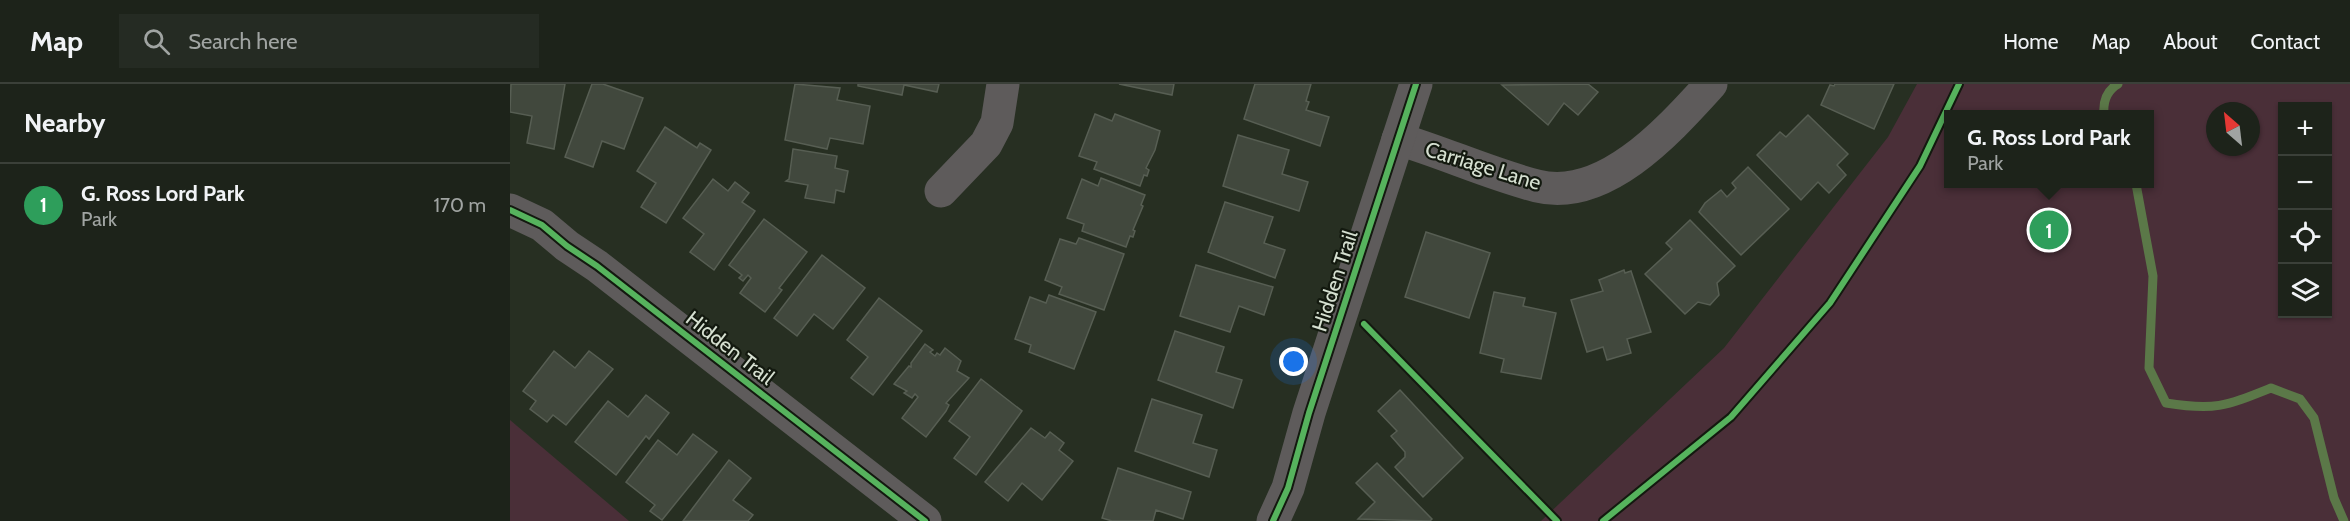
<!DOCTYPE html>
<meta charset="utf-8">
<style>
:root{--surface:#1d231a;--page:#252b23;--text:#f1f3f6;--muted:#a0a4a2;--line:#3b4039;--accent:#99a294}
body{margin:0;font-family:Cabin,sans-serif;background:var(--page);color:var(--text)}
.controls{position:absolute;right:18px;top:18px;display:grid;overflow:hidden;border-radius:0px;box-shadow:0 2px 4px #0004}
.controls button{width:54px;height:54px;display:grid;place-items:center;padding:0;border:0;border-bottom:2px solid var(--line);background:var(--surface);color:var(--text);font:30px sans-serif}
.compass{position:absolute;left:1696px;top:18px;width:54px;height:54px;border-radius:50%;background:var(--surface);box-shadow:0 2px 4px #0004;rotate:332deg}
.you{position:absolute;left:784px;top:278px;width:21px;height:21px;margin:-15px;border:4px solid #fff;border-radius:50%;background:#1a73e8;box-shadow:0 0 0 9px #1a73e833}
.badge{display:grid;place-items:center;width:39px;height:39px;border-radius:50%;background:var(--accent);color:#fff;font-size:20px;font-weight:700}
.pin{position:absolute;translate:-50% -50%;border:3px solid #fff;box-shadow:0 2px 6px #0006}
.popup{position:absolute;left:1434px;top:26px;width:210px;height:78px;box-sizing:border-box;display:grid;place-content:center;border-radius:0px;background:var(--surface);filter:drop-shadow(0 2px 4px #0005);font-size:20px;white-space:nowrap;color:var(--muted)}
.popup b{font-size:22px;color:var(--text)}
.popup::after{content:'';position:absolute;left:50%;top:100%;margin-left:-12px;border:12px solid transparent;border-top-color:var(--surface)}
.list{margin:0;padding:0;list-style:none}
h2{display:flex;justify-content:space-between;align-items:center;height:78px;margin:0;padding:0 24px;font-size:26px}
h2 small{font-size:20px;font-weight:400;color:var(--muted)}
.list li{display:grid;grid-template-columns:39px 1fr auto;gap:18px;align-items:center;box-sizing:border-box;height:84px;padding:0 24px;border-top:2px solid var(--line)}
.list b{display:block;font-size:22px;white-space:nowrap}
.list p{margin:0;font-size:20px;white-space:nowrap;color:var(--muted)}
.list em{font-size:20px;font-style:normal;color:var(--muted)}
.icon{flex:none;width:33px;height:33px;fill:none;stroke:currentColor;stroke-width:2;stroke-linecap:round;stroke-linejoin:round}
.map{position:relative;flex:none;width:1840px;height:437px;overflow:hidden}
header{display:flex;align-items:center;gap:36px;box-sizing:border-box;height:84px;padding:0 30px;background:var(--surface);border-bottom:2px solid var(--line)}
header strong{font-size:28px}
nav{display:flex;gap:33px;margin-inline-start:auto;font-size:21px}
.search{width:420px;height:54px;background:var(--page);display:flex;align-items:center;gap:15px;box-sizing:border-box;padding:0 21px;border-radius:0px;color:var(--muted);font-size:22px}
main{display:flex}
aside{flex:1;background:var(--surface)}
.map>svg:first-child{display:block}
.green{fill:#4a2f38;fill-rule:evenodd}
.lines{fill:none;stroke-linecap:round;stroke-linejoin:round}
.stream{stroke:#5b7848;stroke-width:9}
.building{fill:#41483d;stroke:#575e53;stroke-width:1.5}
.minor{stroke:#5e5b5b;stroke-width:33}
.cycleway-casing{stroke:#13190f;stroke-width:10}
.cycleway{stroke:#56b35d;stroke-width:6}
.labels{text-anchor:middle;stroke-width:4.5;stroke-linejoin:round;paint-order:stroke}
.street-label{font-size:21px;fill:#d6e0d1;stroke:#13190f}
</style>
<header>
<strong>Map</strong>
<div class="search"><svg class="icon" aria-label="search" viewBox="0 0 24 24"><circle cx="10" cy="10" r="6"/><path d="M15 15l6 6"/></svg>Search here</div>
<nav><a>Home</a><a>Map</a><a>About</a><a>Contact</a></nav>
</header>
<main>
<aside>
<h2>Nearby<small></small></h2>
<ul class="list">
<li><span class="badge" style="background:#2e9e5b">1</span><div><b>G. Ross Lord Park</b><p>Park</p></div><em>170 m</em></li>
</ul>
</aside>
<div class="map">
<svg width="1840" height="437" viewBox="0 0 1840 437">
<rect width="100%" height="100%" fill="#272f22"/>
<g class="green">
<path d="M1407 0H1840V437H1031L1214 264 1378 53ZM1772 22H1818V230H1772ZM1705 27H1741V63H1705ZM1640 30V100H1438V30Z"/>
<path d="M0 336 119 437H0Z"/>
</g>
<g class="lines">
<g class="stream">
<path d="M1594 30C1593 18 1596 7 1608 0"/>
<path d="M1626 100 1643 192 1639 284 1656 319C1705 327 1716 322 1761 304L1790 315 1804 334 1824 414 1834 437"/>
</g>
</g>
<g class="building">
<path d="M1 0H55L44 65 17 59 22 32 0 28Z"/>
<path d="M82 0H93L133 14 114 65 92 57 83 83 55 73Z"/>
<path d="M285 0 330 4 327 16 360 22 353 60 320 54 317 65 275 56Z"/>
<path d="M348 0H429L427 8 394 1 392 11 348 2Z"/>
<path d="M609 0H664L662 11Z"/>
<path d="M745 0H801L796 17 799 18 796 26 819 33 810 62 734 35Z"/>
<path d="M1078 0 1088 8 1068 31 1054 19 1038 41 992 1Z"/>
<path d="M1325 0H1384L1364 45 1311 21 1320 1 1324 2Z"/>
<path d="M585 30 602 37 605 30 650 47 645 66 636 84 639 86 637 92 634 91 630 102 584 85 587 78 569 72Z"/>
<path d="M1298 31 1338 70 1327 81 1336 91 1319 109 1308 98 1291 116 1247 71 1270 48 1276 53Z"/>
<path d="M155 43 187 64 190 59 201 66 156 139 131 123 146 99 127 87Z"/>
<path d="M728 51 779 66 772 90 798 98 789 127 713 102Z"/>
<path d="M283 65 327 72 325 84 338 87 334 108 326 106 324 119 295 114 298 101 276 97 279 95Z"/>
<path d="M1238 83 1279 125 1231 171 1189 128 1195 119 1211 106 1217 113 1226 104 1222 99Z"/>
<path d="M591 94 635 111 631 121 633 122 623 146 625 147 623 153 620 152 616 163 572 147 574 140 557 134 572 95 588 102Z"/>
<path d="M203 95 218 107 225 98 239 109 232 118 245 127 204 186 180 168 194 150 173 134Z"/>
<path d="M715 118 763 133 754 159 775 166 765 194 698 168Z"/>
<path d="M254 135 297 168 269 204 272 206 255 228 230 209 241 194 238 191 233 197 229 194 232 191 219 181Z"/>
<path d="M1180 136 1225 182 1207 199 1209 211 1200 221 1188 218 1175 230 1135 190 1162 165 1156 159Z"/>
<path d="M916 148 980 169 959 234 895 213Z"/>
<path d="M569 154 614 170 594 226 549 210 552 203 535 196 550 155 566 160Z"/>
<path d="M312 171 355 204 323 245 304 230 287 252 264 234Z"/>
<path d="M686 181 763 203 754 231 729 222 720 248 670 232Z"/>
<path d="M1114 186 1115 189 1121 187 1141 248 1117 255 1121 269 1097 276 1093 263 1077 268 1061 216 1093 207 1089 196Z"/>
<path d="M984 208 1015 214 1013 222 1046 229 1031 295 991 288 994 275 970 269Z"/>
<path d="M539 211 586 228 564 285 519 268 521 261 505 255 520 213 536 219Z"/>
<path d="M369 214 412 247 363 311 341 294 358 273 337 256Z"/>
<path d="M665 247 714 263 706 288 732 296 723 324 648 296Z"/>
<path d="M415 260 423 266 420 268 425 272 427 269 430 271 435 264 451 277 447 287 459 294 436 319 439 321 436 327 416 353 392 334 408 313 405 310 402 314 394 309 397 307 384 300 399 282 401 283V279Z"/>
<path d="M44 267 65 284 79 267 103 285 56 341 43 331 37 338 20 325 26 317 13 307Z"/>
<path d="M471 295 512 327 466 391 444 374 460 353 439 337Z"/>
<path d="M890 306 953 374 913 413 885 383 895 373V368L881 352 887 347 868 327Z"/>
<path d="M136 311 159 329 139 355 136 352 106 391 65 358 98 317 118 333Z"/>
<path d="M642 315 692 331 683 359 707 366 699 393 625 367Z"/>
<path d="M521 344 535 354 540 348 554 359 549 366 563 377 532 416 512 399 498 417 475 398Z"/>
<path d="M183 350 207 368 152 436 140 427 145 421 116 398 148 356 167 371Z"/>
<path d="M219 376 241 394 223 416 243 431 238 437H173Z"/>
<path d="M867 379 922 435 920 437 848 435 865 418 846 399Z"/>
<path d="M608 384 681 408 673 435 646 426 643 437H602L592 434Z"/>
</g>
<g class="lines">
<g class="minor">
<path d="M888 55C935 69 980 90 1027 102 1095 119 1160 45 1201 0"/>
<path d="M431 107 476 60 487 39 493 0"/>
<path d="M0 126 32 141 57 162 87 182 415 437"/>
<path d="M763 437 778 404 799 329 906 0"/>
</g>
<defs>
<g id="cycleway">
<path d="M0 126 32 141 57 162 87 182 415 437"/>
<path d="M854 240 1047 437"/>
<path d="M763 437 778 404 799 329 906 0"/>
<path d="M1093 437 1221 333 1320 219 1410 82 1449 0"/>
</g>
</defs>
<use href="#cycleway" class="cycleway-casing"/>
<use href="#cycleway" class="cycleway"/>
</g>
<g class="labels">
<g class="street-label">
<text transform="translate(973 82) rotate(17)" y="7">Carriage Lane</text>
<text transform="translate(825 197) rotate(-72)" y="7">Hidden Trail</text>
<text transform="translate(220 264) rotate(38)" y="7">Hidden Trail</text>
</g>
</g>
</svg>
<div class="controls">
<button>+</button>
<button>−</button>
<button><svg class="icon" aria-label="locate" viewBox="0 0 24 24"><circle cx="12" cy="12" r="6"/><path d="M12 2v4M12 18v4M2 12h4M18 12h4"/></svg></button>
<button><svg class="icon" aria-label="layers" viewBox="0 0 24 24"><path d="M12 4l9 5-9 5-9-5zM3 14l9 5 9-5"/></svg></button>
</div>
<svg class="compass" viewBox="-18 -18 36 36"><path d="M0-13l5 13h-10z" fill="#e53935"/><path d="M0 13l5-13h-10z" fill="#a0a4a2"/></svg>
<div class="you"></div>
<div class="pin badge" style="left:1539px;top:146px;background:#2e9e5b">1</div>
<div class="popup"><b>G. Ross Lord Park</b>Park</div>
</div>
</main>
